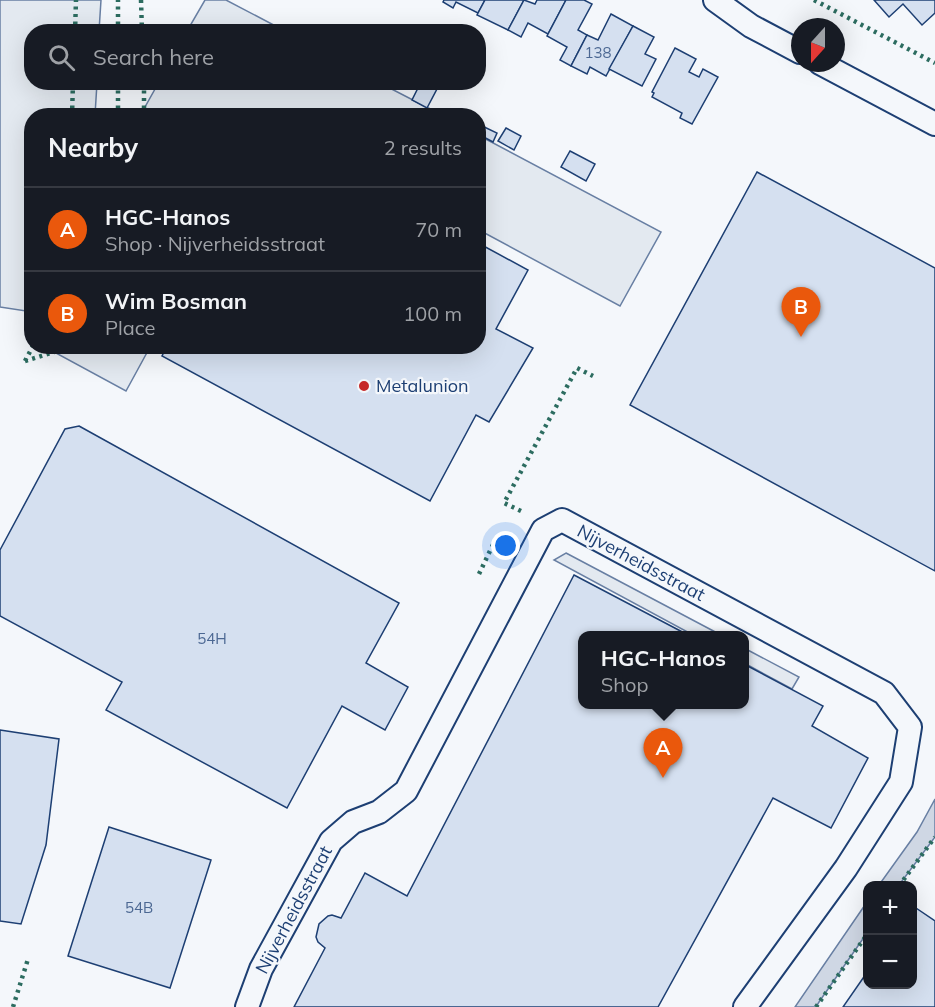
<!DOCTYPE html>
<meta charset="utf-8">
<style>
:root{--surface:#171b24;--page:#242831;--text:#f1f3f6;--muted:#9ea1a6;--line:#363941;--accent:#ea580c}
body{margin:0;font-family:Mulish,sans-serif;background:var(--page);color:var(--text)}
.controls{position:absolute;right:18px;bottom:18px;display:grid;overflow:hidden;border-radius:12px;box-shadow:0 6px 24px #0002}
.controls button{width:54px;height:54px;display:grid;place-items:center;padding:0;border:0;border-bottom:2px solid var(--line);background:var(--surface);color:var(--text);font:30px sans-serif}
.compass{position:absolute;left:791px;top:18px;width:54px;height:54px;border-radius:50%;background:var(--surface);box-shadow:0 6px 24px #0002;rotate:201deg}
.you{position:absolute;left:506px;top:546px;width:21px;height:21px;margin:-15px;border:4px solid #fff;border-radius:50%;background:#1a73e8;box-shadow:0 0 0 9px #1a73e833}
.badge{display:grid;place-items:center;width:39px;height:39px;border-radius:50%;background:var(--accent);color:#fff;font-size:20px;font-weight:700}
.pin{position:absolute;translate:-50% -50px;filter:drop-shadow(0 2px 3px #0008)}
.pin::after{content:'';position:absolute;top:32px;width:21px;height:18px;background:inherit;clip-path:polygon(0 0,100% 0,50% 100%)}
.popup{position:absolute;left:578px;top:631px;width:171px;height:78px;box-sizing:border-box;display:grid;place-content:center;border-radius:12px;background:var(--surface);filter:drop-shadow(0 2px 4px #0005);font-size:20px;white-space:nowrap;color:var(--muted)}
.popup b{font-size:22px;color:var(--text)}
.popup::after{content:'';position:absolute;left:50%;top:100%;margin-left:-12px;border:12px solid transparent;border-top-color:var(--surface)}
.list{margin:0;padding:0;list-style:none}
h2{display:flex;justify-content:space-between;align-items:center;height:78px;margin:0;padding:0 24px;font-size:26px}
h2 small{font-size:20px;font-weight:400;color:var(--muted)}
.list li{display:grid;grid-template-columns:39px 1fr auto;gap:18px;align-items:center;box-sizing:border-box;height:84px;padding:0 24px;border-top:2px solid var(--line)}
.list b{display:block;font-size:22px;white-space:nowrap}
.list p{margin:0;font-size:20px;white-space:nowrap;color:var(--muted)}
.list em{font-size:20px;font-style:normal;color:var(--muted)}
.icon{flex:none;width:33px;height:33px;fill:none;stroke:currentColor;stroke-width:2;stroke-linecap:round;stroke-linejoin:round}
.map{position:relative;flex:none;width:935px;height:1007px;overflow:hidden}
.search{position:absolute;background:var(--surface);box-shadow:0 6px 24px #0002;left:24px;top:24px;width:462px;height:66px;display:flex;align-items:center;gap:15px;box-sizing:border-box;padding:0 21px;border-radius:24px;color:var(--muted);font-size:22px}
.panel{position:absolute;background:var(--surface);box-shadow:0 6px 24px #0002;left:24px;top:108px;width:462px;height:246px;border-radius:24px}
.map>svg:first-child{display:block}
.green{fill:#e3e9f0;stroke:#687fa3;stroke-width:1.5}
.water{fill:#cfd7e4;stroke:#687fa3;stroke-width:1.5}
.building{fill:#d5e0f0;stroke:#1d3f73;stroke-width:1.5}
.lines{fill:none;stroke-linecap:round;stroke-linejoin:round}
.street-casing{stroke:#1d3f73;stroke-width:26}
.street{stroke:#f4f7fb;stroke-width:22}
.hedge{stroke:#2c6c60;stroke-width:4.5;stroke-dasharray:3 4.5;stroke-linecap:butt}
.poi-dot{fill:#c62828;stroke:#f4f7fb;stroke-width:2}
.labels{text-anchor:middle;stroke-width:4.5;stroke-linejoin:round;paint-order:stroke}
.number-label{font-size:15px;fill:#4b6792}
.poi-label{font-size:18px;fill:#1d3f73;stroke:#f4f7fb;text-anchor:start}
.street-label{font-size:18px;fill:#1d3f73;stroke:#f4f7fb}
</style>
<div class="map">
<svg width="935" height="1007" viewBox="0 0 935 1007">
<rect width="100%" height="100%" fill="#f4f7fb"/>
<g class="green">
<path d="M0 0H101L99 31 32 32V82L97 83 95 115 32 116V300L26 311 0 307Z"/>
<path d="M205 0H226L285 31H187Z"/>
<path d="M159 82 380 83 442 115 144 116 145 107Z"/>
<path d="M478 135 661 232 620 306 479 230Z"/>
<path d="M57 347V346L150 347 126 391 54 352Z"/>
<path d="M566 553 721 635H693L554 560Z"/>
<path d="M744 648 799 677 792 689 744 663Z"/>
</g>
<g class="water">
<path d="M935 799V837L899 885H879L917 832Z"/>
<path d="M867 902V933L819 1002 816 1007H795Z"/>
</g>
<g class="building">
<path d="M444 0H485L478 13 456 2 453 8 443 2Z"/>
<path d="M485 0H524L508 30 477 15Z"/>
<path d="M524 0 535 4 537 0H566L548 34 528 23 521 37 508 30Z"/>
<path d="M566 0H584L592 4 578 30 587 35 571 66 560 60 567 47 547 36Z"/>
<path d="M874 0H935V13L922 25 903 4 889 17Z"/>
<path d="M611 14 633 26 606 76 590 67 587 74 571 66 587 35 598 40Z"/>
<path d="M633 26 654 37 645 54 656 59 642 86 609 69Z"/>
<path d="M675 48 696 59 689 72 699 77 703 69 718 77 692 124 680 118 682 113 652 97 654 93 652 92Z"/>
<path d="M421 82H428L438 87 427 108 412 100Z"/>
<path d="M478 124 497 133 493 142 478 134Z"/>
<path d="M506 128 521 136 514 150 498 141Z"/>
<path d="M570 151 595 164 586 181 561 167Z"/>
<path d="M757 172 935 268V571L630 405Z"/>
<path d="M478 243 528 270 496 329 533 348 489 422 476 415 430 501 162 356 167 346H478Z"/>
<path d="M79 426 399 603 366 663 408 687 385 730 342 706 287 808 106 710 122 682 0 616V550L65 429Z"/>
<path d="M574 575 690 636H582V704H744V664L823 706 812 726 868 758 831 828 773 798 658 1007H294L325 948 318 942 316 937 319 924 328 916 332 915 341 918 365 873 407 896Z"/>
<path d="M0 730 59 739 46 845 21 924 0 921Z"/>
<path d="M109 827 211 860 170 988 68 956Z"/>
<path d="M913 906 935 921V1007H843L868 971V984H912Z"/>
</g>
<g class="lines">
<defs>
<g id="street">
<path d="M715 0 751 26 800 52"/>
<path d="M820 63 935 124"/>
<path d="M247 1007 261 969 331 841 353 822 379 812 406 791 543 530 562 520 884 693 910 727 901 782 846 868 745 1007"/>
</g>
</defs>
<use href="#street" class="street-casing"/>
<use href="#street" class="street"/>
<g class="hedge">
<path d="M141 0 142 32"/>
<path d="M814 0 935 63"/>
<path d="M75 32 76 0"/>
<path d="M118 32V0"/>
<path d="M72 116 73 82"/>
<path d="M118 116V82"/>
<path d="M144 116V82"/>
<path d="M25 361 54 352 57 346"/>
<path d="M25 361 33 346"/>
<path d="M521 511 504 503 577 368 593 376"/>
<path d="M479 574 498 534 505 538"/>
<path d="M899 886 935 837"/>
<path d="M13 1007 28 959"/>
<path d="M816 1007 868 933"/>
</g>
</g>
<circle class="poi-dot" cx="364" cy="386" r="6"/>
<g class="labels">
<g class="number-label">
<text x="598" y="58">138</text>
<text x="212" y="644">54H</text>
<text x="139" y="913">54B</text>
</g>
<g class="poi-label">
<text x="376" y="392">Metalunion</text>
</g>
<g class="street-label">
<text transform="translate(641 563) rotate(28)" y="6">Nijverheidsstraat</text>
<text transform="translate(294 910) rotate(-62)" y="6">Nijverheidsstraat</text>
</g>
</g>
</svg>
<div class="controls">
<button>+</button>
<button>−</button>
</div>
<svg class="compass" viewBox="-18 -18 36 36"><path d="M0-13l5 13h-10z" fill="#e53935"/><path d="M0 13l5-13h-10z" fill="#9ea1a6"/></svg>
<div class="you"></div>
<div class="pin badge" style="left:663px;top:778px">A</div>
<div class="popup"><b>HGC-Hanos</b>Shop</div>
<div class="pin badge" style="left:801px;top:337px">B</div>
<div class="search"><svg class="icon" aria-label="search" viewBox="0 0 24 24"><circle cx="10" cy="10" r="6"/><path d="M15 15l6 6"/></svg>Search here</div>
<section class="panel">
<h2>Nearby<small>2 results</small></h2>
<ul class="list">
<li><span class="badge">A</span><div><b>HGC-Hanos</b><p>Shop · Nijverheidsstraat</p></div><em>70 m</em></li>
<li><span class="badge">B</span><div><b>Wim Bosman</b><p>Place</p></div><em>100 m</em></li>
</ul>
</section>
</div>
